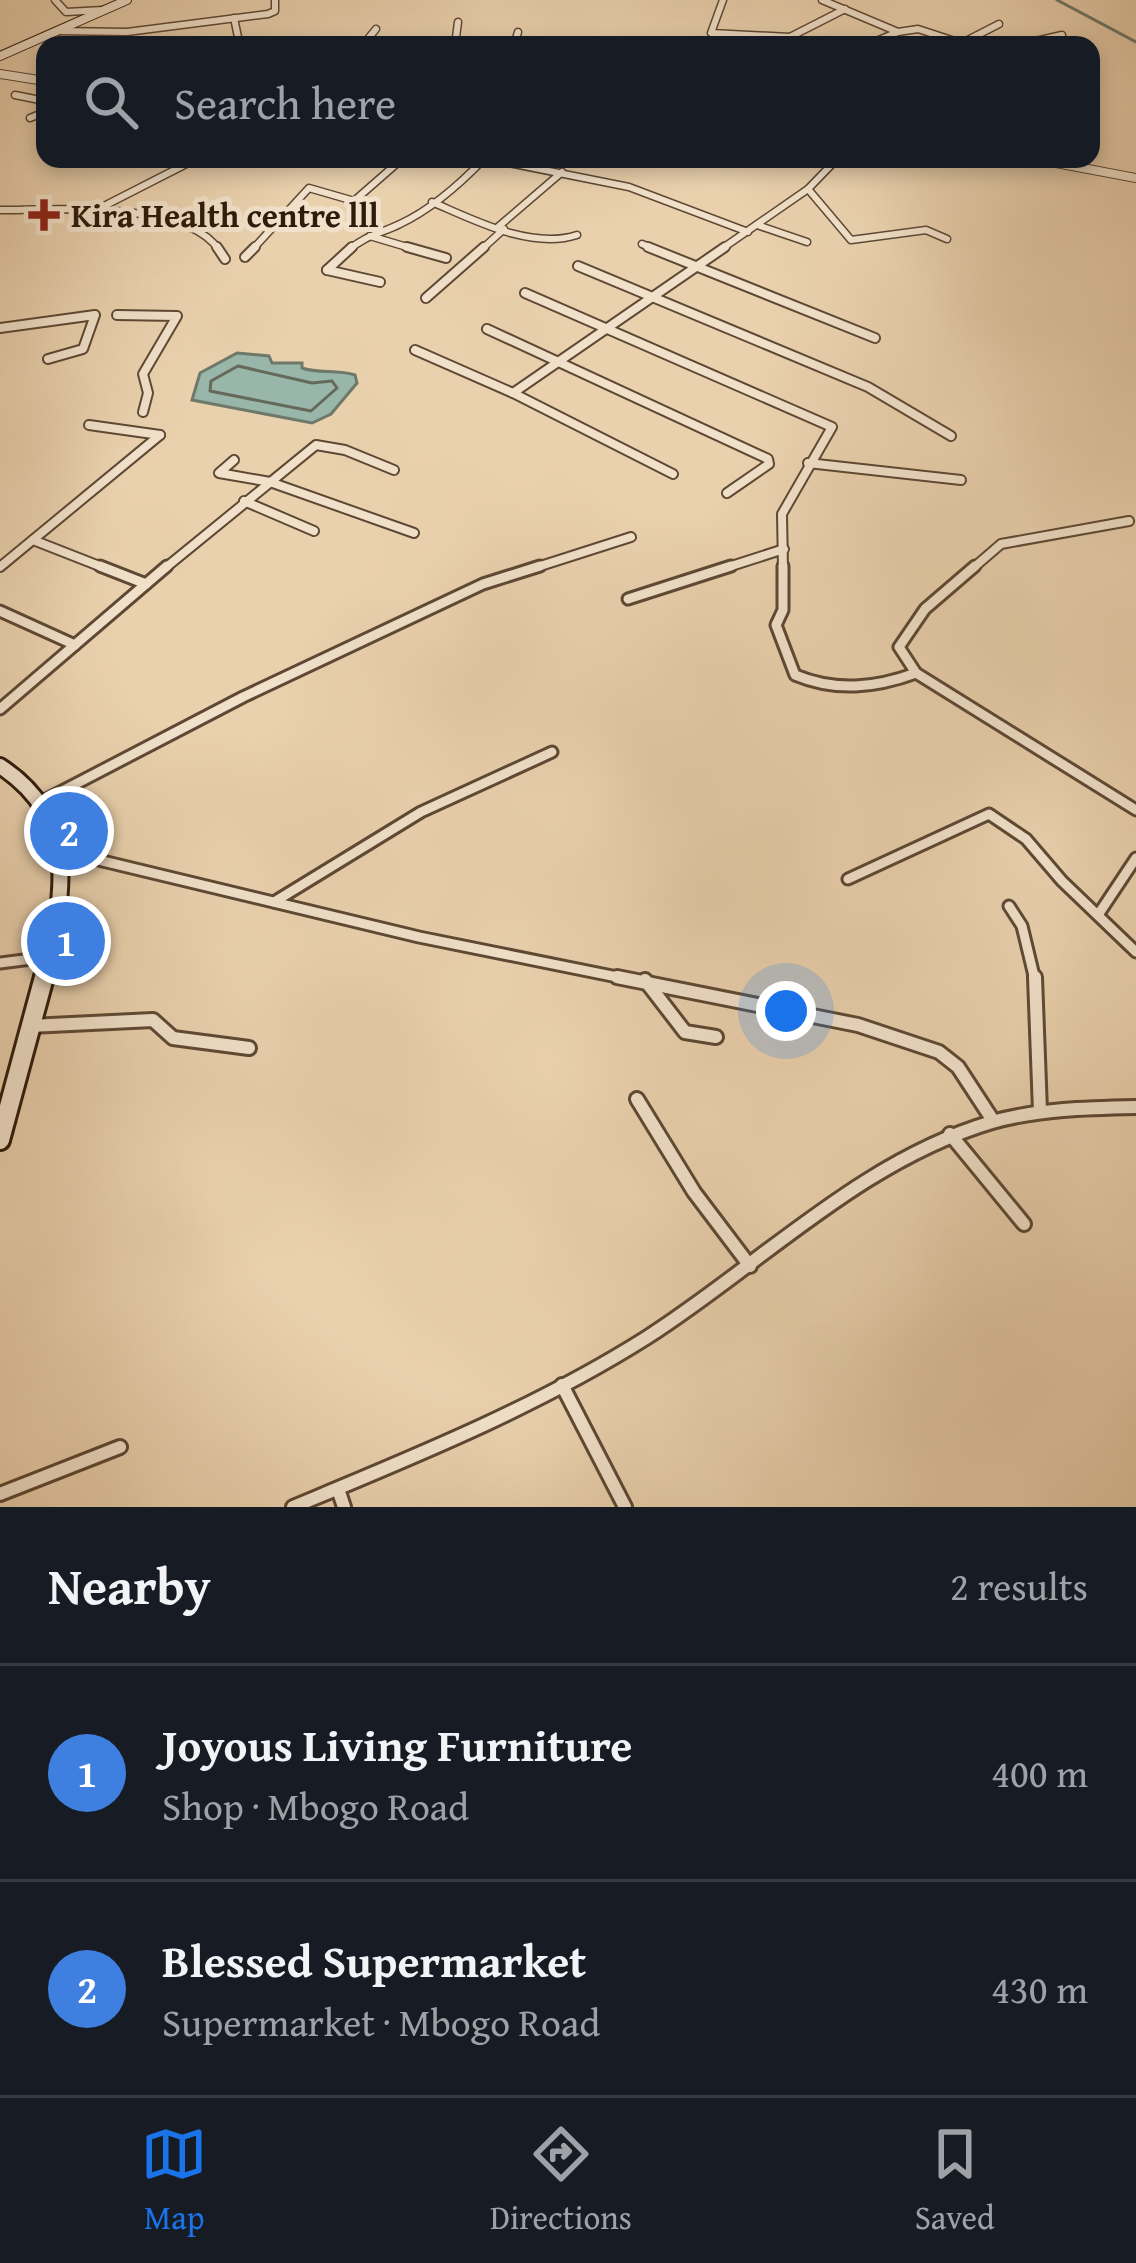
<!DOCTYPE html>
<meta charset="utf-8">
<style>
:root{--surface:#171b24;--page:#20242c;--text:#f1f3f6;--muted:#9ea1a6;--line:#363941;--accent:#1a73e8}
body{margin:0;font-family:"Gentium Book Plus",serif;background:var(--page);color:var(--text)}
.you{position:absolute;left:786px;top:1011px;width:42px;height:42px;margin:-30px;border:9px solid #fff;border-radius:50%;background:#1a73e8;box-shadow:0 0 0 18px #1a73e833}
.badge{display:grid;place-items:center;width:78px;height:78px;border-radius:50%;background:var(--accent);color:#fff;font-size:39px;font-weight:700}
.pin{position:absolute;translate:-50% -50%;border:6px solid #fff;box-shadow:0 3px 12px #0006}
.list{margin:0;padding:0;list-style:none}
h2{display:flex;justify-content:space-between;align-items:center;height:156px;margin:0;padding:0 48px;font-size:51px}
h2 small{font-size:39px;font-weight:400;color:var(--muted)}
.list li{display:grid;grid-template-columns:78px 1fr auto;gap:36px;align-items:center;box-sizing:border-box;height:216px;padding:0 48px;border-top:3px solid var(--line)}
.list b{display:block;font-size:45px;white-space:nowrap}
.list p{margin:0;font-size:39px;white-space:nowrap;color:var(--muted)}
.list em{font-size:39px;font-style:normal;color:var(--muted)}
.icon{flex:none;width:66px;height:66px;fill:none;stroke:currentColor;stroke-width:2;stroke-linecap:round;stroke-linejoin:round}
.map{position:relative;flex:none;width:1136px;height:1507px;overflow:hidden}
.search{position:absolute;background:var(--surface);box-shadow:0 6px 18px #0003;left:36px;right:36px;top:36px;height:132px;display:flex;align-items:center;gap:30px;box-sizing:border-box;padding:0 42px;border-radius:24px;color:var(--muted);font-size:45px}
.sheet{height:588px;background:var(--surface)}
nav{display:flex;justify-content:space-around;align-items:center;box-sizing:border-box;height:168px;border-top:3px solid var(--line);background:var(--surface);font-size:33px;color:var(--muted)}
nav a{display:grid;justify-items:center;gap:6px}
nav .on{color:var(--accent)}
.map>svg:first-child{display:block}
.water{fill:#98b7aa;stroke:#6e796a;stroke-width:3}
.lines{fill:none;stroke-linecap:round;stroke-linejoin:round}
.shore{stroke:#64695a;stroke-width:3}
.stream{stroke:#6e796a;stroke-width:3}
.minor-far3-casing{stroke:#5e4834;stroke-width:9}
.minor-far2-casing{stroke:#5e4834;stroke-width:12}
.minor-far1-casing{stroke:#5e4834;stroke-width:15}
.minor-casing{stroke:#5e4834;stroke-width:18}
.tertiary-casing{stroke:#5e4834;stroke-width:10}
.secondary-far2-casing{stroke:#2f1b0b;stroke-width:10}
.secondary-far1-casing{stroke:#2f1b0b;stroke-width:20}
.secondary-casing{stroke:#2f1b0b;stroke-width:24}
.minor-far3{stroke:#f1e1ca;stroke-width:6}
.minor-far2{stroke:#f1e1ca;stroke-width:8}
.minor-far1{stroke:#f1e1ca;stroke-width:9}
.minor{stroke:#f1e1ca;stroke-width:12}
.tertiary{stroke:#f1e1ca;stroke-width:8}
.secondary-far2{stroke:#f1e1ca;stroke-width:8}
.secondary-far1{stroke:#f1e1ca;stroke-width:14}
.secondary{stroke:#f1e1ca;stroke-width:18}
.poi-dot{fill:#8f2418;stroke:#f1e1ca;stroke-width:4.5}
.labels{text-anchor:middle;stroke-width:10;stroke-linejoin:round;paint-order:stroke}
.far-poi-label{font-size:33px;font-weight:bold;fill:#2f1b0b;stroke:#f1e1ca;text-anchor:start}
</style>
<div class="map">
<svg width="1136" height="1507" viewBox="0 0 1136 1507">
<rect width="100%" height="100%" fill="#ead1ae"/>
<filter id="stains"><feTurbulence type="fractalNoise" baseFrequency=".00167" numOctaves="4"/><feColorMatrix values="0 0 0 0 .2 0 0 0 0 .09 0 0 0 0 .02 0 0 0 .5 -.17"/></filter>
<radialGradient id="worn" r=".72"><stop offset=".6" stop-color="#630" stop-opacity="0"/><stop offset="1" stop-color="#630" stop-opacity=".3"/></radialGradient>
<path class="water" d="M237 353 269 356 272 363H302V368C319 374 337 369 355 375L357 383 331 414 312 423 192 400 200 373Z"/>
<g class="lines">
<path class="shore" d="M238 366 312 383 332 381 337 388 311 411 210 391 211 381Z"/>
<path class="stream" d="M1057 0 1136 42"/>
<defs>
<g id="minor-far3">
<path d="M55 0 66 12 103 10"/>
<path d="M723 0 711 33 790 37 817 45"/>
<path d="M822 0 898 32 867 45"/>
<path d="M234 18 238 37"/>
<path d="M58 31 127 32 268 14 275 11V0"/>
<path d="M898 32 918 29 967 45"/>
<path d="M790 37 845 9"/>
<path d="M962 43 999 24"/>
<path d="M363 45 376 29"/>
<path d="M455 45 458 22"/>
<path d="M514 45 518 32"/>
<path d="M1018 45 1062 35"/>
<path d="M15 95 45 101"/>
<path d="M30 118 45 112"/>
<path d="M489 159 629 187 748 232"/>
<path d="M808 189 851 240 926 230 947 239"/>
<path d="M432 202C474 220 531 250 577 235"/>
<path d="M104 206 196 159"/>
<path d="M0 210C55 210 186 200 219 250"/>
<path d="M757 225 807 242"/>
<path d="M498 227 562 172"/>
<path d="M370 236 417 250"/>
<path d="M642 244 656 250"/>
<path d="M252 250 309 188 354 201 402 159"/>
<path d="M349 250C364 236 382 233 400 224 432 209 460 184 484 159"/>
<path d="M481 250 504 229"/>
<path d="M720 250 808 189 837 159"/>
</g>
<g id="minor-far2">
<path d="M217 247 225 259"/>
<path d="M407 247 446 258"/>
<path d="M648 247 875 338"/>
<path d="M245 257 255 247"/>
<path d="M578 266 868 387 951 436"/>
<path d="M327 270 352 247"/>
<path d="M327 270 380 282"/>
<path d="M525 293 832 427 782 514 783 569"/>
<path d="M426 298 484 247"/>
<path d="M117 315 177 316 143 374 148 393 143 412"/>
<path d="M0 328 95 315 83 349 48 359"/>
<path d="M487 329 768 459 769 464 727 493"/>
<path d="M415 350 513 393"/>
<path d="M89 425 160 435"/>
<path d="M234 460 219 473 270 482 414 533"/>
<path d="M808 463 961 480"/>
<path d="M673 474 513 393 725 247"/>
<path d="M244 501 314 531"/>
<path d="M33 540 107 569"/>
<path d="M0 567 160 435"/>
<path d="M164 569 316 445 345 450 394 470"/>
<path d="M531 569 631 537"/>
<path d="M722 569 784 549"/>
<path d="M972 569 1001 544 1129 521"/>
</g>
<g id="minor-far1">
<path d="M100 566 146 584"/>
<path d="M783 566V610L776 625 795 675C836 692 875 688 916 673"/>
<path d="M975 566 925 609 899 647 916 673 1136 810"/>
<path d="M628 599 731 566"/>
<path d="M0 611 75 645"/>
<path d="M0 709 167 566"/>
<path d="M41 802 243 697 483 584 540 566"/>
<path d="M61 851 419 937 632 980"/>
<path d="M848 879 989 814 1026 839 1062 881 1136 952"/>
<path d="M274 902 421 812 552 752"/>
<path d="M1009 906 1022 926 1035 980"/>
<path d="M1100 912 1136 858"/>
<path d="M0 963 47 957"/>
</g>
<g id="minor">
<path d="M617 977 858 1025 939 1052 958 1067 992 1119"/>
<path d="M1035 977 1040 1111"/>
<path d="M645 980 685 1032 716 1037"/>
<path d="M30 1026 153 1020 173 1038 249 1048"/>
<path d="M637 1099 694 1192 750 1266"/>
<path d="M950 1134 1024 1224"/>
<path d="M562 1385 625 1507"/>
<path d="M338 1489 344 1507"/>
<path d="M0 1494 120 1447"/>
<path d="M293 1507C413 1457 535 1408 646 1338 759 1266 860 1161 992 1122 1039 1109 1087 1108 1136 1107"/>
</g>
<g id="tertiary">
<path d="M0 74 45 81"/>
<path d="M1035 159 1136 178"/>
</g>
<path id="secondary-far2" d="M0 56 127 0"/>
<path id="secondary-far1" d="M0 766C82 820 63 897 44 980"/>
<path id="secondary" d="M0 1140 44 977"/>
</defs>
<use href="#minor-far3" class="minor-far3-casing"/>
<use href="#minor-far2" class="minor-far2-casing"/>
<use href="#minor-far1" class="minor-far1-casing"/>
<use href="#minor" class="minor-casing"/>
<use href="#tertiary" class="tertiary-casing"/>
<use href="#secondary-far2" class="secondary-far2-casing"/>
<use href="#secondary-far1" class="secondary-far1-casing"/>
<use href="#secondary" class="secondary-casing"/>
<use href="#minor-far3" class="minor-far3"/>
<use href="#minor-far2" class="minor-far2"/>
<use href="#minor-far1" class="minor-far1"/>
<use href="#minor" class="minor"/>
<use href="#tertiary" class="tertiary"/>
<use href="#secondary-far2" class="secondary-far2"/>
<use href="#secondary-far1" class="secondary-far1"/>
<use href="#secondary" class="secondary"/>
</g>
<path class="poi-dot" d="M38 197h12v12h12v12h-12v12h-12v-12h-12v-12h12z"/>
<g class="labels">
<g class="far-poi-label">
<text x="71" y="227">Kira Health centre lll</text>
</g>
</g>
<rect width="100%" height="100%" filter="url(#stains)"/>
<rect width="100%" height="100%" fill="url(#worn)"/>
</svg>
<div class="you"></div>
<div class="pin badge" style="left:66px;top:941px;background:#3f7fe0">1</div>
<div class="pin badge" style="left:69px;top:831px;background:#3f7fe0">2</div>
<div class="search"><svg class="icon" aria-label="search" viewBox="0 0 24 24"><circle cx="10" cy="10" r="6"/><path d="M15 15l6 6"/></svg>Search here</div>
</div>
<section class="sheet">
<h2>Nearby<small>2 results</small></h2>
<ul class="list">
<li><span class="badge" style="background:#3f7fe0">1</span><div><b>Joyous Living Furniture</b><p>Shop · Mbogo Road</p></div><em>400 m</em></li>
<li><span class="badge" style="background:#3f7fe0">2</span><div><b>Blessed Supermarket</b><p>Supermarket · Mbogo Road</p></div><em>430 m</em></li>
</ul>
</section>
<nav>
<a class="on"><svg class="icon" aria-label="map" viewBox="0 0 24 24"><path d="M3 6l6-2 6 2 6-2v14l-6 2-6-2-6 2zM9 4v14M15 6v14"/></svg>Map</a>
<a><svg class="icon" aria-label="directions" viewBox="0 0 24 24"><path d="M12 3l9 9-9 9-9-9zM9 14v-3h6M13 9l2 2-2 2"/></svg>Directions</a>
<a><svg class="icon" aria-label="saved" viewBox="0 0 24 24"><path d="M7 4h10v16l-5-4-5 4z"/></svg>Saved</a>
</nav>
